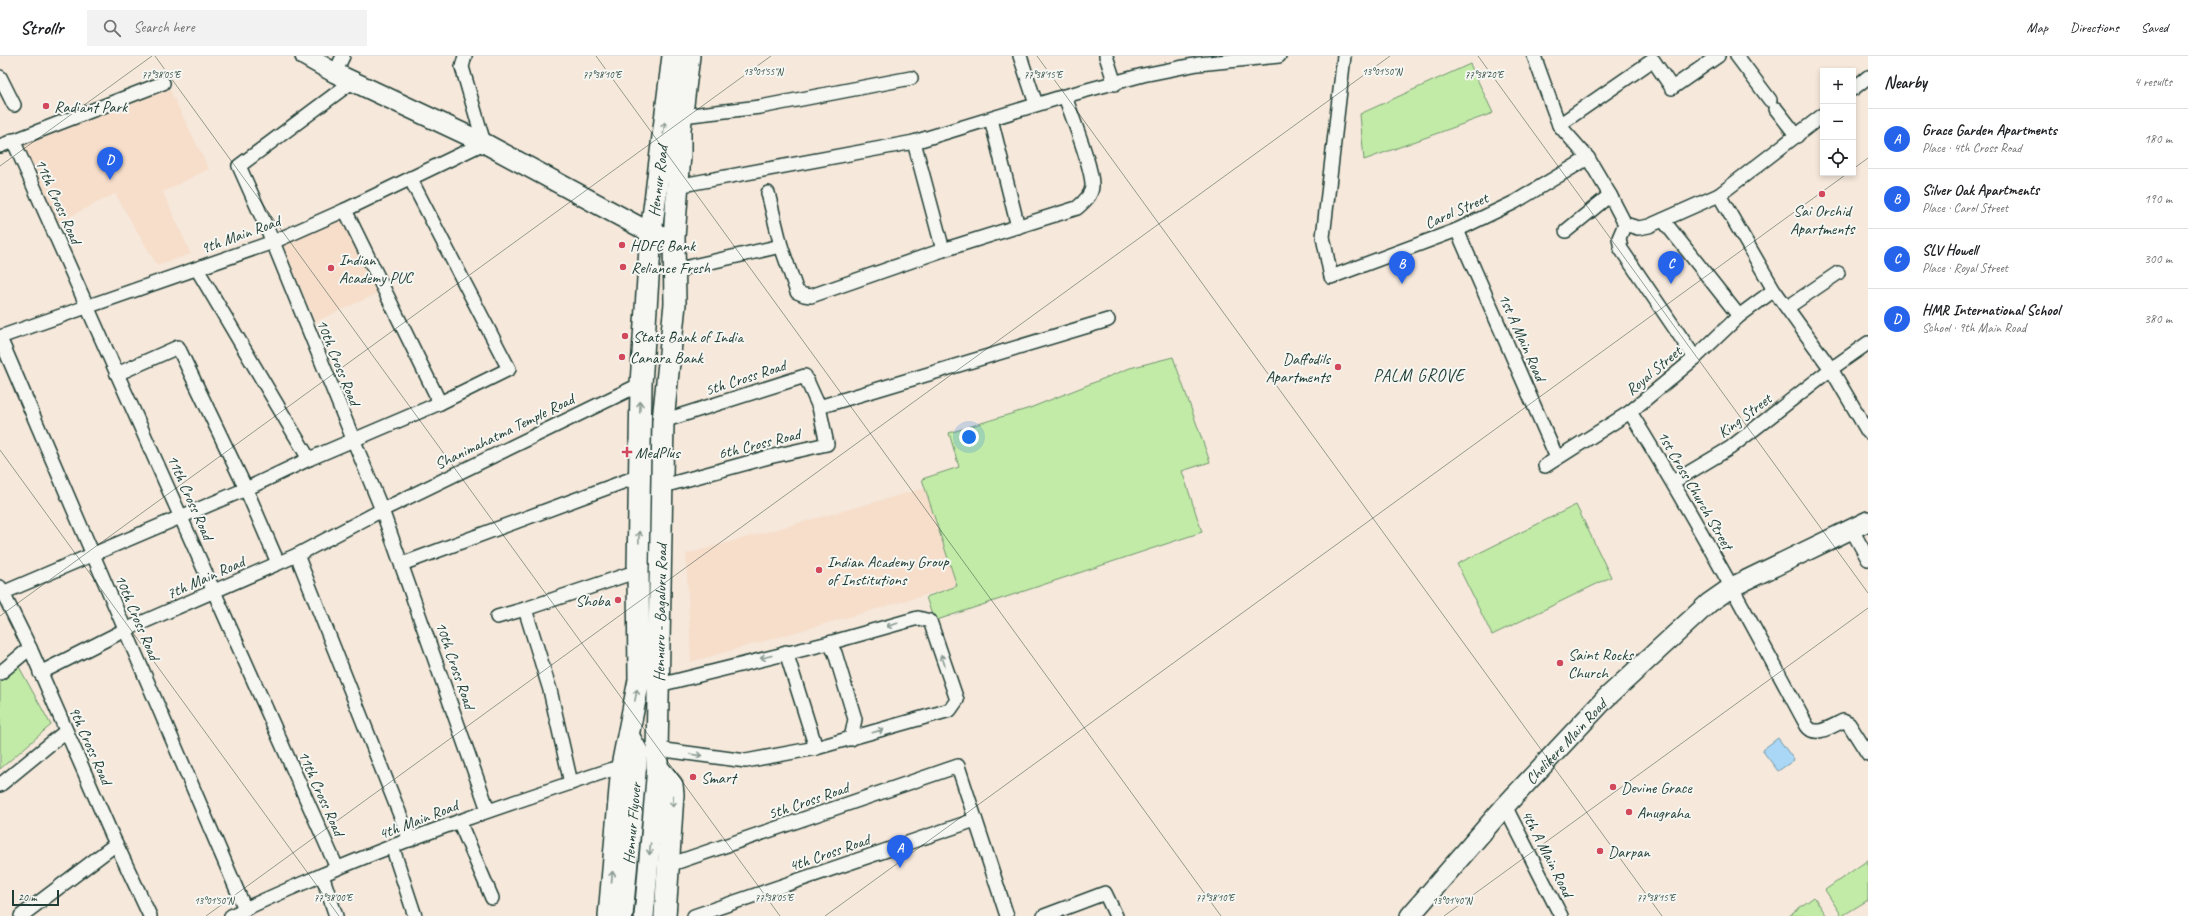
<!DOCTYPE html>
<meta charset="utf-8">
<style>
:root{--surface:#fff;--page:#f2f2f2;--text:#202124;--muted:#757577;--line:#e0e0e0;--accent:#2563eb}
body{margin:0;font-family:Caveat,sans-serif;background:var(--page);color:var(--text)}
.controls{position:absolute;right:12px;top:12px;display:grid;overflow:hidden;border-radius:0px;box-shadow:0 2px 6px #0003}
.controls button{width:36px;height:36px;display:grid;place-items:center;padding:0;border:0;border-bottom:1px solid var(--line);background:var(--surface);color:var(--text);font:20px sans-serif}
.scale{position:absolute;left:12px;bottom:10px;width:47px;box-sizing:border-box;padding-left:4px;border:2px solid #1f3d34;border-top:0;font-size:11px;line-height:14px;white-space:nowrap;color:#1f3d34;-webkit-text-stroke:3px #f6f6f2;paint-order:stroke}
.you{position:absolute;left:969px;top:381px;width:14px;height:14px;margin:-10px;border:3px solid #fff;border-radius:50%;background:#1a73e8;box-shadow:0 0 0 6px #1a73e833}
.badge{display:grid;place-items:center;width:26px;height:26px;border-radius:50%;background:var(--accent);color:#fff;font-size:13px;font-weight:700}
.pin{position:absolute;translate:-50% -33px;filter:drop-shadow(0 1px 2px #0008)}
.pin::after{content:'';position:absolute;top:21px;width:14px;height:12px;background:inherit;clip-path:polygon(0 0,100% 0,50% 100%)}
.list{margin:0;padding:0;list-style:none}
h2{display:flex;justify-content:space-between;align-items:center;height:52px;margin:0;padding:0 16px;font-size:17px}
h2 small{font-size:13px;font-weight:400;color:var(--muted)}
.list li{display:grid;grid-template-columns:26px 1fr auto;gap:12px;align-items:center;box-sizing:border-box;height:60px;padding:0 16px;border-top:1px solid var(--line)}
.list b{display:block;font-size:15px;white-space:nowrap}
.list p{margin:0;font-size:13px;white-space:nowrap;color:var(--muted)}
.list em{font-size:13px;font-style:normal;color:var(--muted)}
.icon{flex:none;width:22px;height:22px;fill:none;stroke:currentColor;stroke-width:2;stroke-linecap:round;stroke-linejoin:round}
.map{position:relative;flex:none;width:1868px;height:860px;overflow:hidden}
header{display:flex;align-items:center;gap:24px;box-sizing:border-box;height:56px;padding:0 20px;background:var(--surface);border-bottom:1px solid var(--line)}
header strong{font-size:19px}
nav{display:flex;gap:22px;margin-inline-start:auto;font-size:14px}
.search{width:280px;height:36px;background:var(--page);display:flex;align-items:center;gap:10px;box-sizing:border-box;padding:0 14px;border-radius:0px;color:var(--muted);font-size:15px}
main{display:flex}
aside{flex:1;background:var(--surface)}
.map>svg:first-child{display:block}
.built{fill:#f6decb}
.green{fill:#c2eba7;stroke:#70946e}
.water{fill:#aad7f6;stroke:#7299a8}
.lines{fill:none;stroke-linecap:round;stroke-linejoin:round}
.street-casing{stroke:#1f3d34;stroke-width:16}
.secondary-casing{stroke:#1f3d34;stroke-width:22}
.primary-casing{stroke:#1f3d34;stroke-width:24}
.street{stroke:#f6f6f2;stroke-width:13}
.secondary{stroke:#f6f6f2;stroke-width:19}
.primary{stroke:#f6f6f2;stroke-width:21}
.oneway{stroke:#8a9a93}
.ticks{fill:none;stroke:#1f3d34;stroke-width:1;stroke-opacity:0.45}
.poi-dot{fill:#d1495b;stroke:#f6f6f2;stroke-width:1.5}
.labels{text-anchor:middle;stroke-width:4;stroke-linejoin:round;paint-order:stroke}
.poi-label{font-size:16px;fill:#1f3d34;stroke:#f6f6f2;text-anchor:start}
.street-label{font-size:16px;fill:#1f3d34;stroke:#f6f6f2}
.neighbourhood-label{font-size:17px;letter-spacing:1px;fill:#1f3d34;stroke:#f6f6f2}
.ticks-label{font-size:10px;text-anchor:middle;fill:#1f3d34;stroke:#f6f6f2;stroke-width:4;stroke-linejoin:round;paint-order:stroke}
</style>
<header>
<strong>Strollr</strong>
<div class="search"><svg class="icon" aria-label="search" viewBox="0 0 24 24"><circle cx="10" cy="10" r="6"/><path d="M15 15l6 6"/></svg>Search here</div>
<nav><a>Map</a><a>Directions</a><a>Saved</a></nav>
</header>
<main>
<div class="map">
<svg width="1868" height="860" viewBox="0 0 1868 860">
<rect width="100%" height="100%" fill="#f6e8db"/>
<filter id="ink" filterUnits="userSpaceOnUse"><feTurbulence type="fractalNoise" baseFrequency=".025" numOctaves="2"/><feDisplacementMap in="SourceGraphic" scale="8" xChannelSelector="R" yChannelSelector="G"/><feConvolveMatrix kernelMatrix="1 2 1 2 8 2 1 2 1" color-interpolation-filters="sRGB"/></filter>
<g filter="url(#ink)">
<g class="built">
<path d="M167 28 209 113 163 136 191 198 157 209 115 138 55 168 19 90Z"/>
<path d="M344 162 381 236 315 266 283 189Z"/>
<path d="M925 432 957 530 691 606 686 498Z"/>
</g>
<g class="green">
<path d="M1470 8 1493 57 1364 104 1360 58Z"/>
<path d="M1173 301 1210 406 1182 415 1202 476 934 565 926 541 957 530 922 423 959 411 949 377 1030 352 1130 312Z"/>
<path d="M1576 449 1611 521 1492 579 1457 508Z"/>
<path d="M18 609 51 669 0 713V624Z"/>
<path d="M1868 804V844L1842 860 1825 834Z"/>
<path d="M1814 841 1827 860H1788Z"/>
</g>
<path class="water" d="M1778 682 1794 704 1778 715 1762 694Z"/>
<g class="lines">
<defs>
<g id="street">
<path d="M1020 0 1036 48"/>
<path d="M1106 0 1115 28"/>
<path d="M1344 0 1323 181 1331 221 1457 174 1515 146 1588 102"/>
<path d="M1534 0 1559 69 1588 102 1610 139 1625 168 1638 172 1649 170 1719 139 1823 59"/>
<path d="M1737 0 1770 44"/>
<path d="M335 17 343 0"/>
<path d="M0 21 14 49"/>
<path d="M353 25 239 110 273 186 382 454 488 754"/>
<path d="M1853 33 1868 21"/>
<path d="M1776 53 1797 80"/>
<path d="M682 60 760 51 911 22"/>
<path d="M991 63 1018 171"/>
<path d="M1559 69 1653 4 1672 32 1718 0"/>
<path d="M13 84 337 812"/>
<path d="M914 86 943 194"/>
<path d="M0 90 163 27"/>
<path d="M677 130 914 86 1065 40 1143 19 1198 8 1279 0"/>
<path d="M768 137 781 190 797 236 804 239 811 240 943 194 1077 152C1084 146 1092 139 1092 130 1093 112 1071 59 1065 40"/>
<path d="M1719 139 1774 234 1831 313 1868 376"/>
<path d="M345 154 440 347"/>
<path d="M1663 164 1739 260"/>
<path d="M1625 168 1619 182 1621 193 1695 302"/>
<path d="M1457 174 1557 402"/>
<path d="M1566 175 1610 139"/>
<path d="M197 213 309 403"/>
<path d="M675 214 781 190"/>
<path d="M1788 251 1838 217"/>
<path d="M0 281 273 186 345 154 484 87 462 11 465 0"/>
<path d="M0 282 245 853"/>
<path d="M117 318 178 291 246 433 278 507"/>
<path d="M819 351 1108 264"/>
<path d="M1630 356C1693 458 1750 564 1807 670 1815 682 1832 670 1843 665L1849 668 1868 698"/>
<path d="M663 365 805 320 819 351 827 388 769 401 663 430"/>
<path d="M1545 410 1630 356 1695 302 1739 260 1774 234"/>
<path d="M1673 426 1730 392 1831 313 1868 287"/>
<path d="M1852 474 1868 503"/>
<path d="M297 499 410 784"/>
<path d="M402 508 639 420"/>
<path d="M0 531 30 592 111 777 150 860"/>
<path d="M0 538 246 433 309 403 440 347 509 313 410 122"/>
<path d="M497 561 525 553"/>
<path d="M829 587 835 597 855 663 851 683"/>
<path d="M786 596 816 692"/>
<path d="M0 617 30 592"/>
<path d="M40 617 125 574 297 499 382 454 641 328"/>
<path d="M657 693 746 705 816 692 950 654 957 644 930 565 918 562 829 587 659 629"/>
<path d="M571 727 550 634 525 553 638 515"/>
<path d="M0 729 66 675"/>
<path d="M1505 750 1561 860"/>
<path d="M459 765 492 842"/>
<path d="M392 790 415 860"/>
<path d="M669 809 958 710 1007 860"/>
<path d="M322 819 336 860"/>
<path d="M21 860 116 788"/>
<path d="M231 860C256 847 282 836 308 825 410 780 516 745 622 710"/>
<path d="M694 860 975 764"/>
<path d="M1044 860 1105 837 1116 860"/>
</g>
<g id="secondary">
<path d="M305 0 335 17 484 87 651 177 674 182"/>
<path id="s1" d="M623 860 638 695 628 677"/>
<path d="M644 860 657 711"/>
<path id="s2" d="M1410 860 1505 750 1605 643 1709 547 1732 531 1868 465"/>
</g>
<g id="primary">
<path id="s3" d="M609 860 622 710 639 624 638 515 641 328 651 177 673 0"/>
<path id="s4" d="M665 860 673 738 672 729 657 711V698L663 365 675 248 674 182 680 98V73L689 0"/>
</g>
</defs>
<use href="#street" class="street-casing"/>
<use href="#secondary" class="secondary-casing"/>
<use href="#primary" class="primary-casing"/>
<use href="#street" class="street"/>
<use href="#secondary" class="secondary"/>
<use href="#primary" class="primary"/>
</g>
<defs><path id="oneway-shaft" d="M-6 0H5M1.5-3L5.5 0L1.5 3" fill="none" stroke-width="1.6" stroke-linecap="round" stroke-linejoin="round"/></defs>
<g class="oneway">
<use href="#oneway-shaft" transform="translate(664 72) rotate(-83)"/>
<use href="#oneway-shaft" transform="translate(640 351) rotate(-88)"/>
<use href="#oneway-shaft" transform="translate(639 481) rotate(-89)"/>
<use href="#oneway-shaft" transform="translate(892 569) rotate(164)"/>
<use href="#oneway-shaft" transform="translate(766 601) rotate(166)"/>
<use href="#oneway-shaft" transform="translate(943 604) rotate(-109)"/>
<use href="#oneway-shaft" transform="translate(636 639) rotate(-79)"/>
<use href="#oneway-shaft" transform="translate(878 675) rotate(-16)"/>
<use href="#oneway-shaft" transform="translate(696 699) rotate(7)"/>
<use href="#oneway-shaft" transform="translate(673 745) rotate(93)"/>
<use href="#oneway-shaft" transform="translate(650 793) rotate(95)"/>
<use href="#oneway-shaft" transform="translate(612 821) rotate(-85)"/>
</g>
</g>
<path class="ticks" d="M155 0 780 860M596 0 1221 860M1037 0 1662 860M1478 0 1868 537M0 110 152 0M1853 113 1868 102M0 394 339 860M0 560 771 0M206 860 1390 0M825 860 1848 117M1444 860 1868 552"/>
<g class="poi-dot">
<circle cx="46" cy="50" r="4"/>
<circle cx="1822" cy="138" r="4"/>
<circle cx="622" cy="189" r="4"/>
<circle cx="623" cy="211" r="4"/>
<circle cx="331" cy="212" r="4"/>
<circle cx="625" cy="280" r="4"/>
<circle cx="622" cy="301" r="4"/>
<circle cx="1338" cy="311" r="4"/>
<path d="M625 390h4v4h4v4h-4v4h-4v-4h-4v-4h4z"/>
<circle cx="819" cy="514" r="4"/>
<circle cx="618" cy="544" r="4"/>
<circle cx="1560" cy="607" r="4"/>
<circle cx="693" cy="721" r="4"/>
<circle cx="1613" cy="731" r="4"/>
<circle cx="1629" cy="756" r="4"/>
<circle cx="1600" cy="795" r="4"/>
</g>
<g class="labels">
<g class="poi-label">
<text x="54" y="56">Radiant Park</text>
<text x="1822" y="160" text-anchor="middle">Sai Orchid<tspan x="1822" dy="18">Apartments</tspan></text>
<text x="630" y="195">HDFC Bank</text>
<text x="339" y="209">Indian<tspan x="339" dy="18">Academy PUC</tspan></text>
<text x="631" y="217">Reliance Fresh</text>
<text x="633" y="286">State Bank of India</text>
<text x="630" y="307">Canara Bank</text>
<text x="1330" y="308" text-anchor="end">Daffodils<tspan x="1330" dy="18">Apartments</tspan></text>
<text x="635" y="402">MedPlus</text>
<text x="827" y="511">Indian Academy Group<tspan x="827" dy="18">of Institutions</tspan></text>
<text x="610" y="550" text-anchor="end">Shoba</text>
<text x="1568" y="604">Saint Rocks<tspan x="1568" dy="18">Church</tspan></text>
<text x="701" y="727">Smart</text>
<text x="1621" y="737">Devine Grace</text>
<text x="1637" y="762">Anugraha</text>
<text x="1608" y="801">Darpan</text>
</g>
<g class="street-label">
<text dy="6" stroke="none"><textPath href="#s3" startOffset="738">Hennur Road</textPath></text>
<text transform="translate(59 145) rotate(66)" y="6">11th Cross Road</text>
<text transform="translate(1456 154) rotate(-24)" y="6">Carol Street</text>
<text transform="translate(240 178) rotate(-20)" y="6">9th Main Road</text>
<text transform="translate(1523 281) rotate(66)" y="6">1st A Main Road</text>
<text transform="translate(339 306) rotate(68)" y="6">10th Cross Road</text>
<text transform="translate(1653 314) rotate(-40)" y="6">Royal Street</text>
<text transform="translate(745 321) rotate(-18)" y="6">5th Cross Road</text>
<text transform="translate(1744 359) rotate(-37)" y="6">King Street</text>
<text transform="translate(504 375) rotate(-26)" y="6">Shanimahatma Temple Road</text>
<text transform="translate(759 387) rotate(-14)" y="6">6th Cross Road</text>
<text transform="translate(1696 434) rotate(60)" y="6">1st Cross Church Street</text>
<text transform="translate(191 441) rotate(66)" y="6">11th Cross Road</text>
<text transform="translate(205 521) rotate(-24)" y="6">7th Main Road</text>
<text dy="6" stroke="none"><textPath href="#s4" startOffset="309">Hennuru - Bagaluru Road</textPath></text>
<text transform="translate(138 561) rotate(67)" y="6">10th Cross Road</text>
<text transform="translate(456 609) rotate(71)" y="6">10th Cross Road</text>
<text dy="6" stroke="none"><textPath href="#s2" startOffset="234">Chelikere Main Road</textPath></text>
<text transform="translate(91 689) rotate(66)" y="6">9th Cross Road</text>
<text transform="translate(322 737) rotate(66)" y="6">11th Cross Road</text>
<text transform="translate(808 744) rotate(-19)" y="6">5th Cross Road</text>
<text transform="translate(418 763) rotate(-21)" y="6">4th Main Road</text>
<text dy="6" stroke="none"><textPath href="#s1" startOffset="93">Hennur Flyover</textPath></text>
<text transform="translate(829 796) rotate(-19)" y="6">4th Cross Road</text>
<text transform="translate(1548 797) rotate(63)" y="6">4th A Main Road</text>
</g>
<g class="neighbourhood-label">
<text x="1419" y="325">PALM GROVE</text>
</g>
</g>
<g class="ticks-label">
<text x="763" y="19">13°01'55"N</text>
<text x="1382" y="19">13°01'50"N</text>
<text x="161" y="22">77°38'05"E</text>
<text x="602" y="22">77°38'10"E</text>
<text x="1043" y="22">77°38'15"E</text>
<text x="1484" y="22">77°38'20"E</text>
<text x="333" y="845">77°38'00"E</text>
<text x="774" y="845">77°38'05"E</text>
<text x="1215" y="845">77°38'10"E</text>
<text x="1656" y="845">77°38'15"E</text>
<text x="214" y="848">13°01'50"N</text>
<text x="1452" y="848">13°01'40"N</text>
</g>
</svg>
<div class="controls">
<button>+</button>
<button>−</button>
<button><svg class="icon" aria-label="locate" viewBox="0 0 24 24"><circle cx="12" cy="12" r="6"/><path d="M12 2v4M12 18v4M2 12h4M18 12h4"/></svg></button>
</div>
<div class="scale">20 m</div>
<div class="you"></div>
<div class="pin badge" style="left:900px;top:812px">A</div>
<div class="pin badge" style="left:1402px;top:228px">B</div>
<div class="pin badge" style="left:1671px;top:228px">C</div>
<div class="pin badge" style="left:110px;top:124px">D</div>
</div>
<aside>
<h2>Nearby<small>4 results</small></h2>
<ul class="list">
<li><span class="badge">A</span><div><b>Grace Garden Apartments</b><p>Place · 4th Cross Road</p></div><em>180 m</em></li>
<li><span class="badge">B</span><div><b>Silver Oak Apartments</b><p>Place · Carol Street</p></div><em>190 m</em></li>
<li><span class="badge">C</span><div><b>SLV Howell</b><p>Place · Royal Street</p></div><em>300 m</em></li>
<li><span class="badge">D</span><div><b>HMR International School</b><p>School · 9th Main Road</p></div><em>380 m</em></li>
</ul>
</aside>
</main>
